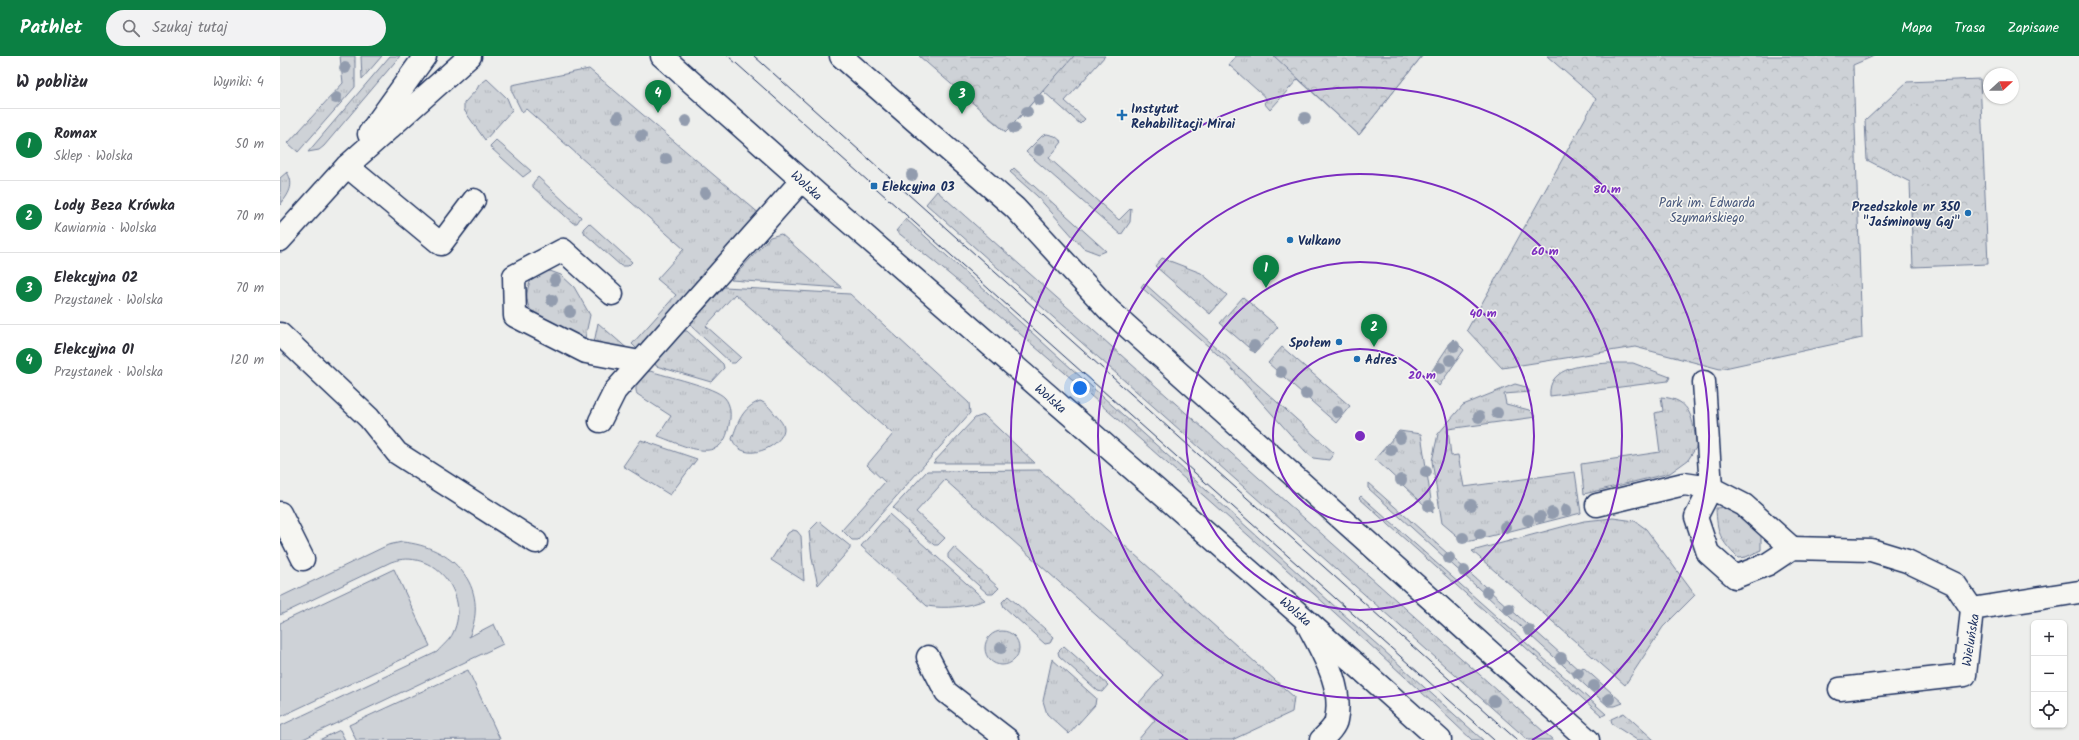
<!DOCTYPE html>
<html lang="pl">
<meta charset="utf-8">
<style>
:root{--surface:#fff;--page:#f2f2f3;--text:#2b2b33;--muted:#7c7c81;--line:#e1e1e2;--accent:#0b8043}
body{margin:0;font-family:Kalam,sans-serif;background:var(--page);color:var(--text)}
.controls{position:absolute;right:12px;bottom:12px;display:grid;overflow:hidden;border-radius:6px;box-shadow:0 1px 3px #0004}
.controls button{width:36px;height:36px;display:grid;place-items:center;padding:0;border:0;border-bottom:1px solid var(--line);background:var(--surface);color:var(--text);font:20px sans-serif}
.compass{position:absolute;left:1703px;top:12px;width:36px;height:36px;border-radius:50%;background:var(--surface);box-shadow:0 1px 3px #0004;rotate:69deg}
.you{position:absolute;left:800px;top:332px;width:14px;height:14px;margin:-10px;border:3px solid #fff;border-radius:50%;background:#1a73e8;box-shadow:0 0 0 6px #1a73e833}
.badge{display:grid;place-items:center;width:26px;height:26px;border-radius:50%;background:var(--accent);color:#fff;font-size:13px;font-weight:700}
.pin{position:absolute;translate:-50% -33px;filter:drop-shadow(0 1px 2px #0008)}
.pin::after{content:'';position:absolute;top:21px;width:14px;height:12px;background:inherit;clip-path:polygon(0 0,100% 0,50% 100%)}
.list{margin:0;padding:0;list-style:none}
h2{display:flex;justify-content:space-between;align-items:center;height:52px;margin:0;padding:0 16px;font-size:17px}
h2 small{font-size:13px;font-weight:400;color:var(--muted)}
.list li{display:grid;grid-template-columns:26px 1fr auto;gap:12px;align-items:center;box-sizing:border-box;height:72px;padding:0 16px;border-top:1px solid var(--line)}
.list b{display:block;font-size:15px;white-space:nowrap}
.list p{margin:0;font-size:13px;white-space:nowrap;color:var(--muted)}
.list em{font-size:13px;font-style:normal;color:var(--muted)}
.icon{flex:none;width:22px;height:22px;fill:none;stroke:currentColor;stroke-width:2;stroke-linecap:round;stroke-linejoin:round}
.map{position:relative;flex:none;width:1799px;height:684px;overflow:hidden}
header{display:flex;align-items:center;gap:24px;box-sizing:border-box;height:56px;padding:0 20px;background:var(--accent);color:#fff}
header strong{font-size:19px}
nav{display:flex;gap:22px;margin-inline-start:auto;font-size:14px}
.search{width:280px;height:36px;background:var(--page);display:flex;align-items:center;gap:10px;box-sizing:border-box;padding:0 14px;border-radius:22px;color:var(--muted);font-size:15px}
main{display:flex}
aside{flex:1;background:var(--surface)}
.map>svg:first-child{display:block}
.grass{fill:url(#grass-tufts);stroke:#74809a}
.park{fill:url(#park-crowns);stroke:#74809a}
.garden{fill:#ced2d7;stroke:#74809a}
.lines{fill:none;stroke-linecap:round;stroke-linejoin:round}
.minor-casing{stroke:#1b2f5e;stroke-width:25}
.major-casing{stroke:#1b2f5e;stroke-width:25}
.minor{stroke:#f6f6f2;stroke-width:22}
.major{stroke:#f6f6f2;stroke-width:22}
.tram{stroke:#1b2f5e;stroke-width:1}
.tree{fill:#929cae}
.ring{fill:none;stroke:#7b2cbf;stroke-width:2}
.poi-dot{fill:#1f6fb2;stroke:#f6f6f2;stroke-width:1.5}
.labels{text-anchor:middle;stroke-width:3;stroke-linejoin:round;paint-order:stroke}
.poi-label{font-size:13px;font-weight:bold;fill:#1b2f5e;stroke:#f6f6f2;text-anchor:start}
.street-label{font-size:13px;fill:#1b2f5e;stroke:#f6f6f2}
.park-label{font-size:13px;fill:#48587c;stroke:#f6f6f2}
.centre{fill:#7b2cbf;stroke:#f6f6f2;stroke-width:2}
.ring-label{font-size:12px;text-anchor:middle;font-weight:bold;fill:#7b2cbf;stroke:#f6f6f2;stroke-width:3;stroke-linejoin:round;paint-order:stroke}
</style>
<header>
<strong>Pathlet</strong>
<div class="search"><svg class="icon" aria-label="search" viewBox="0 0 24 24"><circle cx="10" cy="10" r="6"/><path d="M15 15l6 6"/></svg>Szukaj tutaj</div>
<nav><a>Mapa</a><a>Trasa</a><a>Zapisane</a></nav>
</header>
<main>
<aside>
<h2>W pobliżu<small>Wyniki: 4</small></h2>
<ul class="list">
<li><span class="badge">1</span><div><b>Romax</b><p>Sklep · Wolska</p></div><em>50 m</em></li>
<li><span class="badge">2</span><div><b>Lody Beza Krówka</b><p>Kawiarnia · Wolska</p></div><em>70 m</em></li>
<li><span class="badge">3</span><div><b>Elekcyjna 02</b><p>Przystanek · Wolska</p></div><em>70 m</em></li>
<li><span class="badge">4</span><div><b>Elekcyjna 01</b><p>Przystanek · Wolska</p></div><em>120 m</em></li>
</ul>
</aside>
<div class="map">
<svg width="1799" height="684" viewBox="0 0 1799 684">
<defs>
<pattern id="grass-tufts" width="24" height="20" patternUnits="userSpaceOnUse"><rect width="24" height="20" fill="#ced2d7"/><path d="M3 7l-1-3M5 7V3M7 7l1-3M15 17l-1-3M17 17v-4M19 17l1-3" fill="none" stroke="#b0b5bb"/></pattern>
<pattern id="park-crowns" width="20" height="18" patternUnits="userSpaceOnUse"><rect width="20" height="18" fill="#ced2d7"/><path d="M2 6a3 3 0 1 1 6 0M12 15a3 3 0 1 1 6 0" fill="none" stroke="#b0b5bb"/></pattern>
</defs>
<rect width="100%" height="100%" fill="#edeeec"/>
<filter id="ink" filterUnits="userSpaceOnUse"><feTurbulence type="fractalNoise" baseFrequency=".025" numOctaves="2"/><feDisplacementMap in="SourceGraphic" scale="8" xChannelSelector="R" yChannelSelector="G"/><feConvolveMatrix kernelMatrix="1 2 1 2 8 2 1 2 1" color-interpolation-filters="sRGB"/></filter>
<g filter="url(#ink)">
<g class="grass">
<path d="M60 0H75V31L18 96 8 87 63 27Z"/>
<path d="M81 0H102L82 23Z"/>
<path d="M110 0H120L44 90 39 94 28 96Z"/>
<path d="M763 0H825L785 45 805 63 800 68 763 35 726 76 708 61Z"/>
<path d="M956 0H1142L1079 79 1018 23 990 54 984 47 987 43 949 9Z"/>
<path d="M309 13 481 159 359 295 352 288 396 239 377 223 404 193 246 53 242 56 232 36V29Z"/>
<path d="M207 23 227 42 232 54 205 84 184 54V47L197 33 199 29Z"/>
<path d="M767 78 775 80 782 86 769 102 839 164 851 152 850 166 841 179 746 96 762 80Z"/>
<path d="M216 84 251 115 243 121 211 92 210 90Z"/>
<path d="M734 112 826 195 819 198 803 192 757 140 730 116Z"/>
<path d="M7 116C15 129 9 138 0 149V122Z"/>
<path d="M258 121 301 161 297 167H293L253 131V127Z"/>
<path d="M657 135 1273 684H1248L646 148Z"/>
<path d="M626 163 1185 668 1203 684H1192C1099 595 1003 510 906 424 811 340 716 254 616 175Z"/>
<path d="M309 167 352 206 348 210H341L305 178 303 173Z"/>
<path d="M501 178 562 232 451 224 490 181Z"/>
<path d="M882 202 921 217 947 239 930 258 875 210Z"/>
<path d="M270 215 281 219 294 231 310 259 304 287C282 277 239 264 248 232 251 220 257 217 270 215Z"/>
<path d="M864 227 1054 397 1049 404 1033 402 1025 395 945 305 861 231Z"/>
<path d="M444 231 570 238 689 347 690 357 578 484H572L562 474 605 426 587 409 613 378 455 238 426 270 461 301 455 307H451L412 271 411 267Z"/>
<path d="M963 241 998 271 975 297 940 267Z"/>
<path d="M318 267 350 295 313 292Z"/>
<path d="M404 275H407L443 308 444 312 431 326 376 310 375 306Z"/>
<path d="M1173 283 1184 294 1159 330 1149 319Z"/>
<path d="M1002 291 1070 350 1056 367 988 307Z"/>
<path d="M1328 307H1353L1390 321 1388 325 1270 340C1267 309 1307 309 1328 307Z"/>
<path d="M370 315C385 320 436 331 445 342 451 349 451 360 449 369 443 412 403 389 378 380L391 360 357 338C353 329 361 318 370 315Z"/>
<path d="M1235 328 1246 331 1250 336 1224 338 1226 348 1249 354 1256 361 1168 373 1171 400 1178 399 1184 431 1295 416 1301 457 1191 485H1183L1162 467 1152 405 1158 378 1183 349Z"/>
<path d="M1381 341C1413 343 1412 364 1417 390L1408 404 1390 417 1304 438 1301 408 1380 396 1375 357 1383 355Z"/>
<path d="M480 345C486 347 490 352 494 357 497 361 504 367 504 373 503 390 463 410 452 383 458 366 462 352 480 345Z"/>
<path d="M704 359 755 407H653L695 362Z"/>
<path d="M1119 375 1141 378 1153 457 1095 403Z"/>
<path d="M361 384 417 403 390 439 343 410Z"/>
<path d="M760 414 1014 641 1012 656 952 684H858L875 664 858 648 883 619 665 424 636 456 665 482 658 489H654L613 452 647 415Z"/>
<path d="M1088 427 1299 614 1303 611 1343 647 1335 650H1328L1088 432Z"/>
<path d="M1081 440 1326 658 1322 660 1079 442Z"/>
<path d="M1457 450 1481 478V494L1466 501 1458 502C1440 484 1437 477 1436 452Z"/>
<path d="M609 458 705 544C687 551 665 553 647 550L581 490Z"/>
<path d="M1333 462 1355 465 1366 473 1415 539 1383 571 1345 629 1192 495 1304 465Z"/>
<path d="M539 465 570 490V493L538 529 532 503 529 475Z"/>
<path d="M513 474 517 475 521 480 524 525 491 504 508 477Z"/>
<path d="M674 491 719 532 713 538H708L668 502V498Z"/>
<path d="M728 540 774 581 770 587 765 588 724 551 722 546Z"/>
<circle cx="722" cy="592" r="17"/>
<path d="M784 590 828 629 822 636 818 635 779 600 778 596Z"/>
<path d="M772 603 816 642 815 649 789 678 767 658 763 645Z"/>
<path d="M1344 657 1374 684H1357L1332 668 1331 663Z"/>
</g>
<g class="park">
<path d="M639 0H794L726 76Z"/>
<path d="M994 0H1142L1079 79Z"/>
<path d="M1267 0H1594L1573 9 1582 282 1440 313 1355 291 1222 312 1187 274 1316 43Z"/>
<path d="M1700 23 1708 208 1633 211 1630 126 1587 104 1585 65 1627 26Z"/>
</g>
<g class="garden">
<path d="M122 486C172 490 211 530 189 581L214 568 223 588 21 684H0V670L157 596C162 590 170 584 173 577 192 537 152 491 111 506L0 559V541L108 489Z"/>
<path d="M114 513 150 590 0 661V567Z"/>
<path d="M188 614 220 683 76 684 69 669Z"/>
<path d="M60 674 65 684H39Z"/>
</g>
<g class="lines">
<defs>
<g id="minor">
<path d="M89 78 145 0"/>
<path d="M67 110 161 188 194 144"/>
<path d="M0 184 67 110 190 0"/>
<path d="M332 238 283 194 234 220 235 260 306 296 360 306"/>
<path d="M0 278 89 362 117 397 256 486"/>
<path d="M1424 326 1431 432 1416 461 1428 497 1455 521 1488 508 1512 492 1591 494 1627 505 1675 528 1692 553"/>
<path d="M320 365 335 335 522 124"/>
<path d="M1317 449 1404 428 1431 432 1464 449 1512 492"/>
<path d="M0 457 23 503"/>
<path d="M1026 565C1041 595 1064 629 1056 664 1055 671 1046 679 1041 684"/>
<path d="M648 601 666 636 728 684"/>
<path d="M1560 633 1685 619 1692 553 1799 536"/>
</g>
<g id="major">
<path d="M382 0 552 151 1026 564 1160 684"/>
<path d="M561 0 735 152 829 254 1308 684"/>
</g>
</defs>
<use href="#minor" class="minor-casing"/>
<use href="#major" class="major-casing"/>
<use href="#minor" class="minor"/>
<use href="#major" class="major"/>
<g class="tram">
<path d="M448 0 1214 684"/>
<path d="M474 0 1237 684"/>
</g>
</g>
<g class="tree">
<circle cx="65" cy="12" r="6"/>
<circle cx="56" cy="42" r="6"/>
<circle cx="759" cy="44" r="6"/>
<circle cx="747" cy="56" r="6"/>
<circle cx="338" cy="61" r="6"/>
<circle cx="1025" cy="62" r="6"/>
<circle cx="406" cy="65" r="6"/>
<circle cx="734" cy="72" r="6"/>
<circle cx="361" cy="80" r="6"/>
<circle cx="759" cy="94" r="6"/>
<circle cx="386" cy="103" r="6"/>
<circle cx="632" cy="119" r="6"/>
<circle cx="425" cy="137" r="6"/>
<circle cx="275" cy="224" r="6"/>
<circle cx="272" cy="244" r="6"/>
<circle cx="290" cy="256" r="6"/>
<circle cx="974" cy="290" r="6"/>
<circle cx="1174" cy="290" r="6"/>
<circle cx="1170" cy="304" r="6"/>
<circle cx="1160" cy="312" r="6"/>
<circle cx="1001" cy="316" r="6"/>
<circle cx="1026" cy="338" r="6"/>
<circle cx="1057" cy="356" r="6"/>
<circle cx="1217" cy="357" r="6"/>
<circle cx="1199" cy="361" r="6"/>
<circle cx="1120" cy="382" r="6"/>
<circle cx="1111" cy="394" r="6"/>
<circle cx="1146" cy="416" r="6"/>
<circle cx="1121" cy="424" r="6"/>
<circle cx="1191" cy="449" r="6"/>
<circle cx="1149" cy="450" r="6"/>
<circle cx="1286" cy="454" r="6"/>
<circle cx="1272" cy="457" r="6"/>
<circle cx="1260" cy="461" r="6"/>
<circle cx="1248" cy="464" r="6"/>
<circle cx="1225" cy="471" r="6"/>
<circle cx="1200" cy="478" r="6"/>
<circle cx="1183" cy="482" r="6"/>
<circle cx="1169" cy="502" r="6"/>
<circle cx="1184" cy="515" r="6"/>
<circle cx="1207" cy="536" r="6"/>
<circle cx="1229" cy="553" r="6"/>
<circle cx="1249" cy="574" r="6"/>
<circle cx="721" cy="592" r="6"/>
<circle cx="1281" cy="602" r="6"/>
<circle cx="1298" cy="617" r="6"/>
<circle cx="1314" cy="630" r="6"/>
<circle cx="1329" cy="643" r="6"/>
<circle cx="1214" cy="645" r="6"/>
</g>
</g>
<g class="ring">
<circle cx="1080" cy="380" r="87"/>
<circle cx="1080" cy="380" r="174"/>
<circle cx="1080" cy="380" r="262"/>
<path d="M908 684A349 349 0 1 1 1252 684"/>
</g>
<g class="poi-dot">
<path d="M840 53h4v4h4v4h-4v4h-4v-4h-4v-4h4z"/>
<rect x="590" y="126" width="8" height="8" rx="2"/>
<circle cx="1688" cy="157" r="4"/>
<circle cx="1010" cy="184" r="4"/>
<circle cx="1059" cy="286" r="4"/>
<circle cx="1077" cy="303" r="4"/>
</g>
<g class="labels">
<g class="poi-label">
<text x="851" y="57">Instytut<tspan x="851" dy="15">Rehabilitacji Mirai</tspan></text>
<text x="602" y="135">Elekcyjna 03</text>
<text x="1680" y="155" text-anchor="end">Przedszkole nr 350<tspan x="1680" dy="15">"Jaśminowy Gaj"</tspan></text>
<text x="1018" y="189">Vulkano</text>
<text x="1051" y="291" text-anchor="end">Społem</text>
<text x="1085" y="308">Adres</text>
</g>
<g class="street-label">
<text transform="translate(527 129) rotate(42)" y="5">Wolska</text>
<text transform="translate(771 342) rotate(41)" y="5">Wolska</text>
<text transform="translate(1016 555) rotate(41)" y="5">Wolska</text>
<text transform="translate(1690 584) rotate(-81)" y="5">Wieluńska</text>
</g>
<g class="park-label">
<text x="1427" y="151">Park im. Edwarda<tspan x="1427" dy="15">Szymańskiego</tspan></text>
</g>
</g>
<circle cx="1080" cy="380" r="6" class="centre"/>
<g class="ring-label">
<text x="1327" y="137">80 m</text>
<text x="1265" y="199">60 m</text>
<text x="1203" y="261">40 m</text>
<text x="1142" y="323">20 m</text>
</g>
</svg>
<div class="controls">
<button>+</button>
<button>−</button>
<button><svg class="icon" aria-label="locate" viewBox="0 0 24 24"><circle cx="12" cy="12" r="6"/><path d="M12 2v4M12 18v4M2 12h4M18 12h4"/></svg></button>
</div>
<svg class="compass" viewBox="-18 -18 36 36"><path d="M0-13l5 13h-10z" fill="#e53935"/><path d="M0 13l5-13h-10z" fill="#7c7c81"/></svg>
<div class="you"></div>
<div class="pin badge" style="left:986px;top:232px">1</div>
<div class="pin badge" style="left:1094px;top:291px">2</div>
<div class="pin badge" style="left:682px;top:58px">3</div>
<div class="pin badge" style="left:378px;top:57px">4</div>
</div>
</main>
